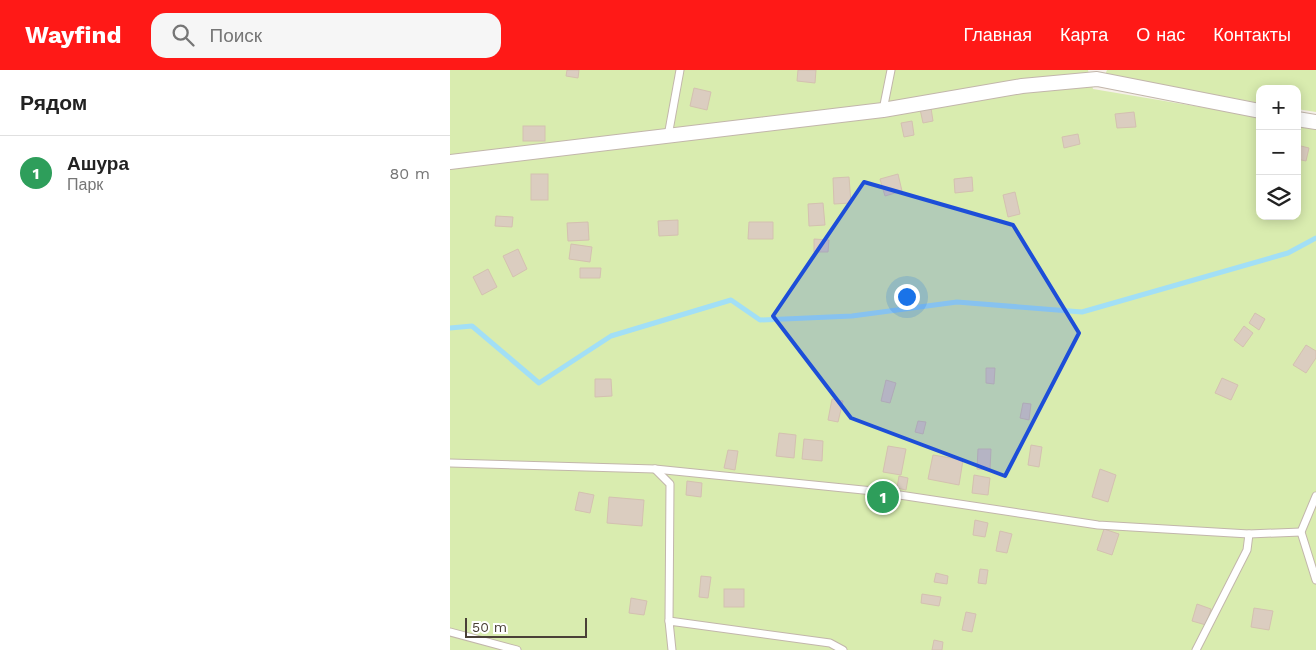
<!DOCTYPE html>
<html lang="ru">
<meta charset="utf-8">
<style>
:root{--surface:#fff;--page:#f6f6f6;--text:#222;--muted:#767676;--line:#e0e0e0;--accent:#ff1917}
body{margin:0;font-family:"Work Sans",sans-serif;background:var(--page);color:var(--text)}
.controls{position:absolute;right:15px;top:15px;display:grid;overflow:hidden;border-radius:10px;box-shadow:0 2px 12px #0003}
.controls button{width:45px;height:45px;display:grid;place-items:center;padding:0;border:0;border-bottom:1px solid var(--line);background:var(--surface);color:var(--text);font:25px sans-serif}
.scale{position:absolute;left:15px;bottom:12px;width:122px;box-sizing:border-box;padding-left:5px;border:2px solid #4a4037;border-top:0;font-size:14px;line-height:18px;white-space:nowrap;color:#4a4037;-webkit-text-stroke:4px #fff;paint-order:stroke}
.you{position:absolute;left:456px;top:226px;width:18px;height:18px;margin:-12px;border:4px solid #fff;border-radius:50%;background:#1a73e8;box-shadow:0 0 0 8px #1a73e833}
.badge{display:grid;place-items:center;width:32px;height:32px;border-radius:50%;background:var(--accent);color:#fff;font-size:16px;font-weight:700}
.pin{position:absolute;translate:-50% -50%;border:2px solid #fff;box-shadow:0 1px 5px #0006}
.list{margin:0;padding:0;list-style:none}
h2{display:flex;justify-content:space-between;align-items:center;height:65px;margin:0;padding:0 20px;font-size:21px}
h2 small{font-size:16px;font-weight:400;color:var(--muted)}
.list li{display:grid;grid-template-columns:32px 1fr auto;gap:15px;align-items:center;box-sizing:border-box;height:75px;padding:0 20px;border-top:1px solid var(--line)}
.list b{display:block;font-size:19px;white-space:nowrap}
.list p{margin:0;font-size:16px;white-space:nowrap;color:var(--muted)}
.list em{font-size:16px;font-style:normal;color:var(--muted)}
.icon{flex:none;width:28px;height:28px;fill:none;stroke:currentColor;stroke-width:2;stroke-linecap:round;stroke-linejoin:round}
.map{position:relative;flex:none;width:866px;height:580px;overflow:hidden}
header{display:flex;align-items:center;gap:30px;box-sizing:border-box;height:70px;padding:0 25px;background:var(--accent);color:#fff}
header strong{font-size:24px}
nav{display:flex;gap:28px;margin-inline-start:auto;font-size:18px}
.search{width:350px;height:45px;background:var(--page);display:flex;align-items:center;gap:12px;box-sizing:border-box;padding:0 18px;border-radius:15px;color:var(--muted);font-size:19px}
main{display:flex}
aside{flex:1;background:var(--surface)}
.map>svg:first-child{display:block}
.green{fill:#d9ecaf}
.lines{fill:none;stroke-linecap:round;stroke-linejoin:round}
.stream{stroke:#a2dff6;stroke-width:5}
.building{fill:#dbcdc0;stroke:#d4c1b0}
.lane-casing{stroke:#c2b6ab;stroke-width:9}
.street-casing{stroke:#c2b6ab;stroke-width:16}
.lane{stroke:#fff;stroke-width:7}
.street{stroke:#fff;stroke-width:14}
.marked{fill:#1d4ed8;fill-opacity:0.2;stroke:#1d4ed8;stroke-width:4;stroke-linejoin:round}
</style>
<header>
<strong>Wayfind</strong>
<div class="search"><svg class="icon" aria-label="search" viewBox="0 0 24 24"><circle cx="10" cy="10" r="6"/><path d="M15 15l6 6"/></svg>Поиск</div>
<nav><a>Главная</a><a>Карта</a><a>О нас</a><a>Контакты</a></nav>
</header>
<main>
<aside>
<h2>Рядом<small></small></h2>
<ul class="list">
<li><span class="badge" style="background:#2e9e5b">1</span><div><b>Ашура</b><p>Парк</p></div><em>80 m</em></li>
</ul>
</aside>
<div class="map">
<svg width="866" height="580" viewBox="0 0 866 580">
<rect width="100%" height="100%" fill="#f6f0e9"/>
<g class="green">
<path d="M0 0H638L643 19 810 47V146H847V54L866 57V580H0Z"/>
<path d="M657 0H866V42L847 39V19H810V33L655 5Z"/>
</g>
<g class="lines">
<path class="stream" d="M0 258 22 256 89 313 161 266 281 230 310 250 402 246 507 232 632 242 838 183 866 168"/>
</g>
<g class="building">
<path d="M117 0H129L128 8 116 6Z"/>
<path d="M348 0H366L365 13 347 11Z"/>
<path d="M244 18 261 22 257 40 240 36Z"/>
<path d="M481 38 483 51 473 53 470 39Z"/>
<path d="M684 42 686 57 667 58 665 44Z"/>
<path d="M462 51 464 65 454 67 451 53Z"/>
<rect x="73" y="56" width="22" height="15"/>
<path d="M628 64 630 74 614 78 612 67Z"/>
<path d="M847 75 859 78 856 91 847 89Z"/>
<rect x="81" y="104" width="17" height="26"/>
<path d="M448 104 452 121 435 126 430 109Z"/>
<path d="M399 107 401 133 384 134 383 108Z"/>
<path d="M522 107 523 121 505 123 504 109Z"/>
<path d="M565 122 570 144 558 147 553 125Z"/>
<path d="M373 133 375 155 359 156 358 134Z"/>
<path d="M46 146 63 147 62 157 45 156Z"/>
<path d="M228 150V165L209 166 208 151Z"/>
<path d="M138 152 139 170 118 171 117 153Z"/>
<path d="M299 152H323V169H298Z"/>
<path d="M364 169 379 170 378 182H364Z"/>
<path d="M121 174 142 177 140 192 119 189Z"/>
<path d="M68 179 77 199 63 207 53 186Z"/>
<path d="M130 198H151L150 208H130Z"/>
<path d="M38 199 47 217 32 225 23 207Z"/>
<path d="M805 243 815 249 809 260 799 253Z"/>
<path d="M794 256 803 263 793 277 784 270Z"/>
<path d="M856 275 866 281V288L856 303 843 295Z"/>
<path d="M536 298H545L544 314 536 313Z"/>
<path d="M772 308 788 315 781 330 765 323Z"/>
<path d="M145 309H161L162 326 145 327Z"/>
<path d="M436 310 446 313 440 333 431 331Z"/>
<path d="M382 329 393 331 388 352 378 350Z"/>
<path d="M573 333 581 334 579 350 570 348Z"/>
<path d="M468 351 476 352 473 364 465 362Z"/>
<path d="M329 363 346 365 344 388 326 386Z"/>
<path d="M354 369 373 371 372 391 352 389Z"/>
<path d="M581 375 592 377 589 397 578 395Z"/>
<path d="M438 376 456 379 451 405 433 402Z"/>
<path d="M528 379H541L540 400 527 399Z"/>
<path d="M278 380 288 381 285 400 274 398Z"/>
<path d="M483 385 513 390 509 415 478 409Z"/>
<path d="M650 399 666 405 658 432 642 427Z"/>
<path d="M524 405 540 408 538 425 522 423Z"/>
<path d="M449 406 458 408 456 420 447 418Z"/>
<path d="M237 411 252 413 251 427 236 425Z"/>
<path d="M129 422 144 425 140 443 125 440Z"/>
<path d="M159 427 194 430 192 456 157 453Z"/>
<path d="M525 450 538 453 535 467 523 465Z"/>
<path d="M654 459 669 464 662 485 647 480Z"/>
<path d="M550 461 562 464 557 483 546 481Z"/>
<path d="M530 499 538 500 536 514 528 513Z"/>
<path d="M486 503 498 506 497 514 484 512Z"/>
<path d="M251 506 261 507 258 528 249 527Z"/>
<rect x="274" y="519" width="20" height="18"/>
<path d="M472 524 491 527 489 536 471 533Z"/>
<path d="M181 528 197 531 194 545 179 543Z"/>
<path d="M747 534 761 539 756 555 742 551Z"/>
<path d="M804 538 823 541 819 560 801 557Z"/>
<path d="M516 542 526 544 522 562 512 560Z"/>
<path d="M484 570 493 572 492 580H482Z"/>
</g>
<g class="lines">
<defs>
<g id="lane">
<path d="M433 40 441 0"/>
<path d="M218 66 230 0"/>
<path d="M0 393 205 399 423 421 648 455 799 464 851 462"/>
<path d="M205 399 220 414 219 551"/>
<path d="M866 426 851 462 866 510"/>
<path d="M0 562 67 580"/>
<path d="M222 580 219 551 380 573 393 580"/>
<path d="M746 580 797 480 799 464"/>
</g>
<g id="street">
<path d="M847 49 866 52"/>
<path d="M0 92 433 40 572 16 647 9 810 41"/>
</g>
</defs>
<use href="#lane" class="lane-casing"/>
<use href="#street" class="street-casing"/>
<use href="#lane" class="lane"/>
<use href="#street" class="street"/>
</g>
<path class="marked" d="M414 112 563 155 629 263 555 406 401 348 323 246Z"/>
</svg>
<div class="controls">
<button>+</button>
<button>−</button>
<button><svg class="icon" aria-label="layers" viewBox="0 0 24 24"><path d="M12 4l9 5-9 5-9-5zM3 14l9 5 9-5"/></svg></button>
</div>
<div class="scale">50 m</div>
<div class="you"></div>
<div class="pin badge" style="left:433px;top:427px;background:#2e9e5b">1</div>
</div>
</main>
